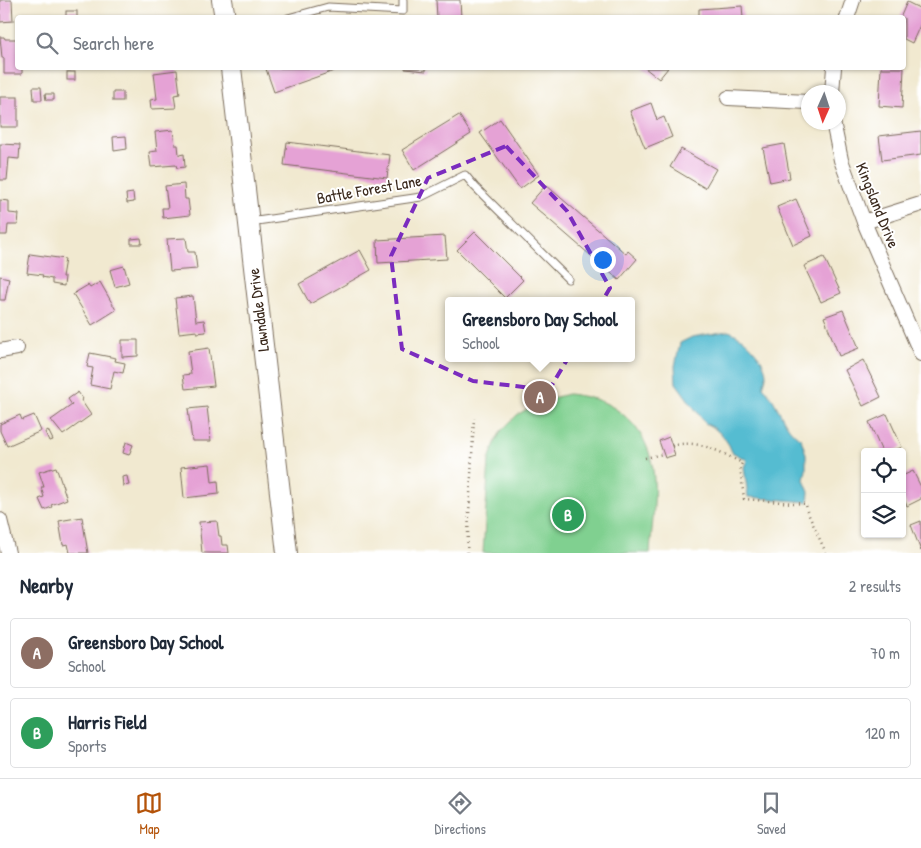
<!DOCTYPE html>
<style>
:root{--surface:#fff;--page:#f2f2f3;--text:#1f2937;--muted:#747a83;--line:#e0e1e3;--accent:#b45309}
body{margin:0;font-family:"Patrick Hand",sans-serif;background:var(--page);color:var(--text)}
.controls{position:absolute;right:15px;bottom:15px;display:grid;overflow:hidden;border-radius:5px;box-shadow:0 1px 4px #0004}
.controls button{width:45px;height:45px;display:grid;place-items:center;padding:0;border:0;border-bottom:1px solid var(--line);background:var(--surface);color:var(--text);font:25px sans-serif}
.compass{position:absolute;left:801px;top:85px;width:45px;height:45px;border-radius:50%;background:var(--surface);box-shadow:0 1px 4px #0004;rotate:183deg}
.you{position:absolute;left:602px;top:259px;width:18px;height:18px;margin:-12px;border:4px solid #fff;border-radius:50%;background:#1a73e8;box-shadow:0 0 0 8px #1a73e833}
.badge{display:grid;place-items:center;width:32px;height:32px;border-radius:50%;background:var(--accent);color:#fff;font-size:16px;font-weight:700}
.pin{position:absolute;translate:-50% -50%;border:2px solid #fff;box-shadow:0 1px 5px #0006}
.popup{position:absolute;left:445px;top:297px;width:190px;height:65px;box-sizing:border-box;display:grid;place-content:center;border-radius:5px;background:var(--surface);filter:drop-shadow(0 1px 4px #0005);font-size:16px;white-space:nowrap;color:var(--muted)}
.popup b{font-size:19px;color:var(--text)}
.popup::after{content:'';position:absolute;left:50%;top:100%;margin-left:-10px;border:10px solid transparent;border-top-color:var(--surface)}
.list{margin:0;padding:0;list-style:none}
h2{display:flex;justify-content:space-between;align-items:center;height:65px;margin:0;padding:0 20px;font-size:21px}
h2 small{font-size:16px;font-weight:400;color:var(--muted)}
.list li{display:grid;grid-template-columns:32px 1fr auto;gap:15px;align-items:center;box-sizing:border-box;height:70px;margin:0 10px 10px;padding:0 10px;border:1px solid var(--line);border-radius:5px}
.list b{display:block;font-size:19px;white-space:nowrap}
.list p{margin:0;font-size:16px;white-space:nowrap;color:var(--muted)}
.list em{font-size:16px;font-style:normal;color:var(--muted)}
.icon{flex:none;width:28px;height:28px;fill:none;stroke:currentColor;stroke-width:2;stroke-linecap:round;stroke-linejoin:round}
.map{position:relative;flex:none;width:921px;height:553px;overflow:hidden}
.search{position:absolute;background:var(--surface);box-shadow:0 1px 4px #0004;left:15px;right:15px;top:15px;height:55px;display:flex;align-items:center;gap:12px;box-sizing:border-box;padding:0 18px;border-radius:5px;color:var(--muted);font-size:19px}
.sheet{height:225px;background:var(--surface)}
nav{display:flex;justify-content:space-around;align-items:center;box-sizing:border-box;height:70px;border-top:1px solid var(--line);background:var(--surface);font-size:14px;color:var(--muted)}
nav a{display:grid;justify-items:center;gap:2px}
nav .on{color:var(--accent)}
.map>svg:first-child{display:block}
.green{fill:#80d090;stroke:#5e7d57}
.water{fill:#54bcd1;stroke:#487378}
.building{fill:#e5a2d5}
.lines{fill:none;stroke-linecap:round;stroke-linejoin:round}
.service-casing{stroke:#7b6d5c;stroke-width:9}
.minor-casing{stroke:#7b6d5c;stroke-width:16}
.secondary-casing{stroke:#7b6d5c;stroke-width:22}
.path{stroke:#7b6d5c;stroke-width:2.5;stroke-dasharray:1 4;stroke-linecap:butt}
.service{stroke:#fff;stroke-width:7}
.minor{stroke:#fff;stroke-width:14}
.secondary{stroke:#fff;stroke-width:20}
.marked{fill:none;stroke:#7b2cbf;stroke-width:4;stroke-dasharray:10 6;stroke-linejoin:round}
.labels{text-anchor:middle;stroke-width:4;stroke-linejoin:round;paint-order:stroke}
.street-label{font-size:16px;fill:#3b2a1e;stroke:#fff}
</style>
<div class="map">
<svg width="921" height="553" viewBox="0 0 921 553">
<rect width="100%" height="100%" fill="#fff"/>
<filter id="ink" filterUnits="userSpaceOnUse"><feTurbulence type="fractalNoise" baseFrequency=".02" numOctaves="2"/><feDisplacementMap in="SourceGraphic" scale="10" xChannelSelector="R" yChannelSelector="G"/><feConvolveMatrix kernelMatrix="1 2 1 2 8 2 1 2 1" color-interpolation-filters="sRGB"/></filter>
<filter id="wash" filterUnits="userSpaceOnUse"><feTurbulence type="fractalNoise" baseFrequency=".0096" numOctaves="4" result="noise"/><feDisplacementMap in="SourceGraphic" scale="20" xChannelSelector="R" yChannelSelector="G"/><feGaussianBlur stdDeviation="1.12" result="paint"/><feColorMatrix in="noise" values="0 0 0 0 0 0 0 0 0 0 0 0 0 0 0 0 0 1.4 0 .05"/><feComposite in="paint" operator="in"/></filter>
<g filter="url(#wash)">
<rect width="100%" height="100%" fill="#f1e9d0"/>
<path class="green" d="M568 394C594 397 611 402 630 421 665 457 653 508 650 553H483L489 460 495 443 501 431 517 415 541 401Z"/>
<path class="water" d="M728 331C743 335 766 359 766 375 766 378 764 383 763 387 779 402 782 428 801 439L806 454V470L804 480 809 492 808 502 748 497 744 467 747 460 732 452 729 445 723 436 714 428 705 423 676 383 675 366 680 343 692 337Z"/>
<g id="blocks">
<g class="building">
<path d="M0 0H12L13 21 0 22Z"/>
<path d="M436 0H460L461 18H437Z"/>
<path d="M907 2 921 9V23L912 43 904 39V18H900Z"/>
<path d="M742 6 743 18H699V9Z"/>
<rect x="66" y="11" width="11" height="7"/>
<path d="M0 37H4L5 39H18V68H22V74H4V58H2Z"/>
<path d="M270 68H342L274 92 266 69Z"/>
<path d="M405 68H426V71L405 69Z"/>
<path d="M645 68H668L659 79Z"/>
<path d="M881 68H904L902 108 879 106Z"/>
<path d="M177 70 180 94 174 95 176 108 151 109 150 100 157 99 154 73Z"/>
<rect x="67" y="72" width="8" height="8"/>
<path d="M33 87H41L42 100H34Z"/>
<rect x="113" y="92" width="10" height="9"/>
<path d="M45 94H54V100H46Z"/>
<rect x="0" y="97" width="18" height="30"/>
<path d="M651 103 657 120 664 117 672 137 645 148 630 111Z"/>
<path d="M459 115 471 134 414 170 402 150Z"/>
<path d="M500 119 539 175 520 189 480 133Z"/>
<path d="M173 130 175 145H178L179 155 184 154 185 167 177 168 176 165 151 167 149 152 157 151 155 132Z"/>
<path d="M921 131V155L882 160 879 136Z"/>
<path d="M126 136 127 149 114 151 113 137Z"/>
<path d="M287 142 390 155 387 178 284 165Z"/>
<path d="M0 144 20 145 19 159 9 158 7 180H0Z"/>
<path d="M784 144 790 178 770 182 763 148Z"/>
<path d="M681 149 716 169 705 188 670 167Z"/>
<path d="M184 184 185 199H188L190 215 163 218 162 208H168L165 186Z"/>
<path d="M546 185 626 254 628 251 637 259 619 280 530 203Z"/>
<path d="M133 193 134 202 127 203 126 194Z"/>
<path d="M796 199 812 236 793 245 777 207Z"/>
<path d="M0 200 9 201V213L19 214 18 225H8L7 235H0Z"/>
<path d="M475 232 523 280 505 298 457 250Z"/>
<path d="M445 236 447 259 378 263 377 240Z"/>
<path d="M141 238 142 244H131V239Z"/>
<path d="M186 238 188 252H195L197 269 170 271 167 239Z"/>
<path d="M360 250 371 270 310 304 299 284Z"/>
<path d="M30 254 65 259 62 277H65L64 286 52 284V279L42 277 43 275 27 273Z"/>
<path d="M824 257 841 293 821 302 804 266Z"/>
<path d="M124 266 129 283 115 287 110 270Z"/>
<path d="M0 276 9 278 5 300H0Z"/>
<path d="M100 282 116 310 92 325 73 294 88 285 90 288Z"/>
<path d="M193 296 196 321 204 320 206 332 197 333V331L179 333 175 298Z"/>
<path d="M843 310 859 348 839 356 824 317Z"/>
<path d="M122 340H138V356L122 357Z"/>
<path d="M209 348 214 386 185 389 183 375 191 374 188 351Z"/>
<path d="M90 353 116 358 115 361 125 363 123 373 114 371 110 389 90 385 93 368 87 367Z"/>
<path d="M863 360 881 397 863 406 845 370Z"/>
<path d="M78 392 83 399 81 400 91 415 63 435 51 420 72 405 68 399Z"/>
<path d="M207 407 211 441H192L188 409Z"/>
<path d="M887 414 902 447 891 452H882L869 422Z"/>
<path d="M20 415 22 420 34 415 41 431 7 446 0 431V424Z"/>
<path d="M48 430 53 440 49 441 45 432Z"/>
<path d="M669 437 675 455 665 458 659 441Z"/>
<path d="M126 442 133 445 129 455 123 453Z"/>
<path d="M210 464 212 482 218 481 219 494 184 498 181 467Z"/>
<path d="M56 467 67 499 51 505 52 507 44 510 39 499 44 497 41 487H44L39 472Z"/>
<path d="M913 471 921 487V499L907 506 902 495V476Z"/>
<path d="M127 476 129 485 123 486 122 477Z"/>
<path d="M82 517 88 553H70L68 544 63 545 59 521Z"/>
<path d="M217 521 219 536H221L222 545H228L229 553H202L199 522Z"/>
<path d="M921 521V551L911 525Z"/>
</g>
</g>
</g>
<g filter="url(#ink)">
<use href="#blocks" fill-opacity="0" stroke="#7b6d5c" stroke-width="1"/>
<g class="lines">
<defs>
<g id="service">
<path d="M288 18 328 7 403 11V0"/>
<path d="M250 222 421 197 465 175 475 187 568 279"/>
</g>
<g id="minor">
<path d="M847 18 853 0"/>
<path d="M832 92 834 68"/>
<path d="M728 98 808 102"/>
<path d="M833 122 841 160 864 222 921 354"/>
<path d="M864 222 921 204"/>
<path d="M0 351 17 348"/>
<path d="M0 520 8 553"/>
</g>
<g id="secondary">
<path d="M222 0 225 18"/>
<path d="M231 68 287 553"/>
</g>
</defs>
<use href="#service" class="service-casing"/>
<use href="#minor" class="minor-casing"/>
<use href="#secondary" class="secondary-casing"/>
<g class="path">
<path d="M672 446C696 438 721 452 742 463L740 467 744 499 806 504 807 511 826 553"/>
<path d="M645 458 663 454"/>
<path d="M467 553 474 418"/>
</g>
<use href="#service" class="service"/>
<use href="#minor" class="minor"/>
<use href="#secondary" class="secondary"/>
</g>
</g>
<path class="marked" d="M506 146 567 211 610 288 549 390 473 381 402 349 391 256 428 178Z"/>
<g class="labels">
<g class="street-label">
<text transform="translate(369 189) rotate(-10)" y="6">Battle Forest Lane</text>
<text transform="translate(878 205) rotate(68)" y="6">Kingsland Drive</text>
<text transform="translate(258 310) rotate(-97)" y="6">Lawndale Drive</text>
</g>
</g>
</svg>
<div class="controls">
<button><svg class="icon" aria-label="locate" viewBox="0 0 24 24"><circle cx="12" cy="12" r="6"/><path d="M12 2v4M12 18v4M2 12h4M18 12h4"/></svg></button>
<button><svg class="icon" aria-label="layers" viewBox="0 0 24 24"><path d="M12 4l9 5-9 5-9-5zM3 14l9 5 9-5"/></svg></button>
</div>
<svg class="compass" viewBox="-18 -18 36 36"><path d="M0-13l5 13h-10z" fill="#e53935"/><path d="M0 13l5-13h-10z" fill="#747a83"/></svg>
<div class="you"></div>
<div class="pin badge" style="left:540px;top:397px;background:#8d6e63">A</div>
<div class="popup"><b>Greensboro Day School</b>School</div>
<div class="pin badge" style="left:568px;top:515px;background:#2e9e5b">B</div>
<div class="search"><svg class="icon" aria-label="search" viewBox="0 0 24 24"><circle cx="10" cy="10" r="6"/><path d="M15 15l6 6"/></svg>Search here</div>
</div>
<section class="sheet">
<h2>Nearby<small>2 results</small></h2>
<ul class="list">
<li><span class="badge" style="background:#8d6e63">A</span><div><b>Greensboro Day School</b><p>School</p></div><em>70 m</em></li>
<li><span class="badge" style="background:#2e9e5b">B</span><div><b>Harris Field</b><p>Sports</p></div><em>120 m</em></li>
</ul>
</section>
<nav>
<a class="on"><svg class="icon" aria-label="map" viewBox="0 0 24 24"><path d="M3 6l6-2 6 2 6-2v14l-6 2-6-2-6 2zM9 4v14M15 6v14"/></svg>Map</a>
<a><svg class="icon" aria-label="directions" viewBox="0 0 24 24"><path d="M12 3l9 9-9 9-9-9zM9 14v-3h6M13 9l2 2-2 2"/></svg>Directions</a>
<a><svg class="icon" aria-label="saved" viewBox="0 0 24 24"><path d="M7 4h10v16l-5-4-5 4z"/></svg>Saved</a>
</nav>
